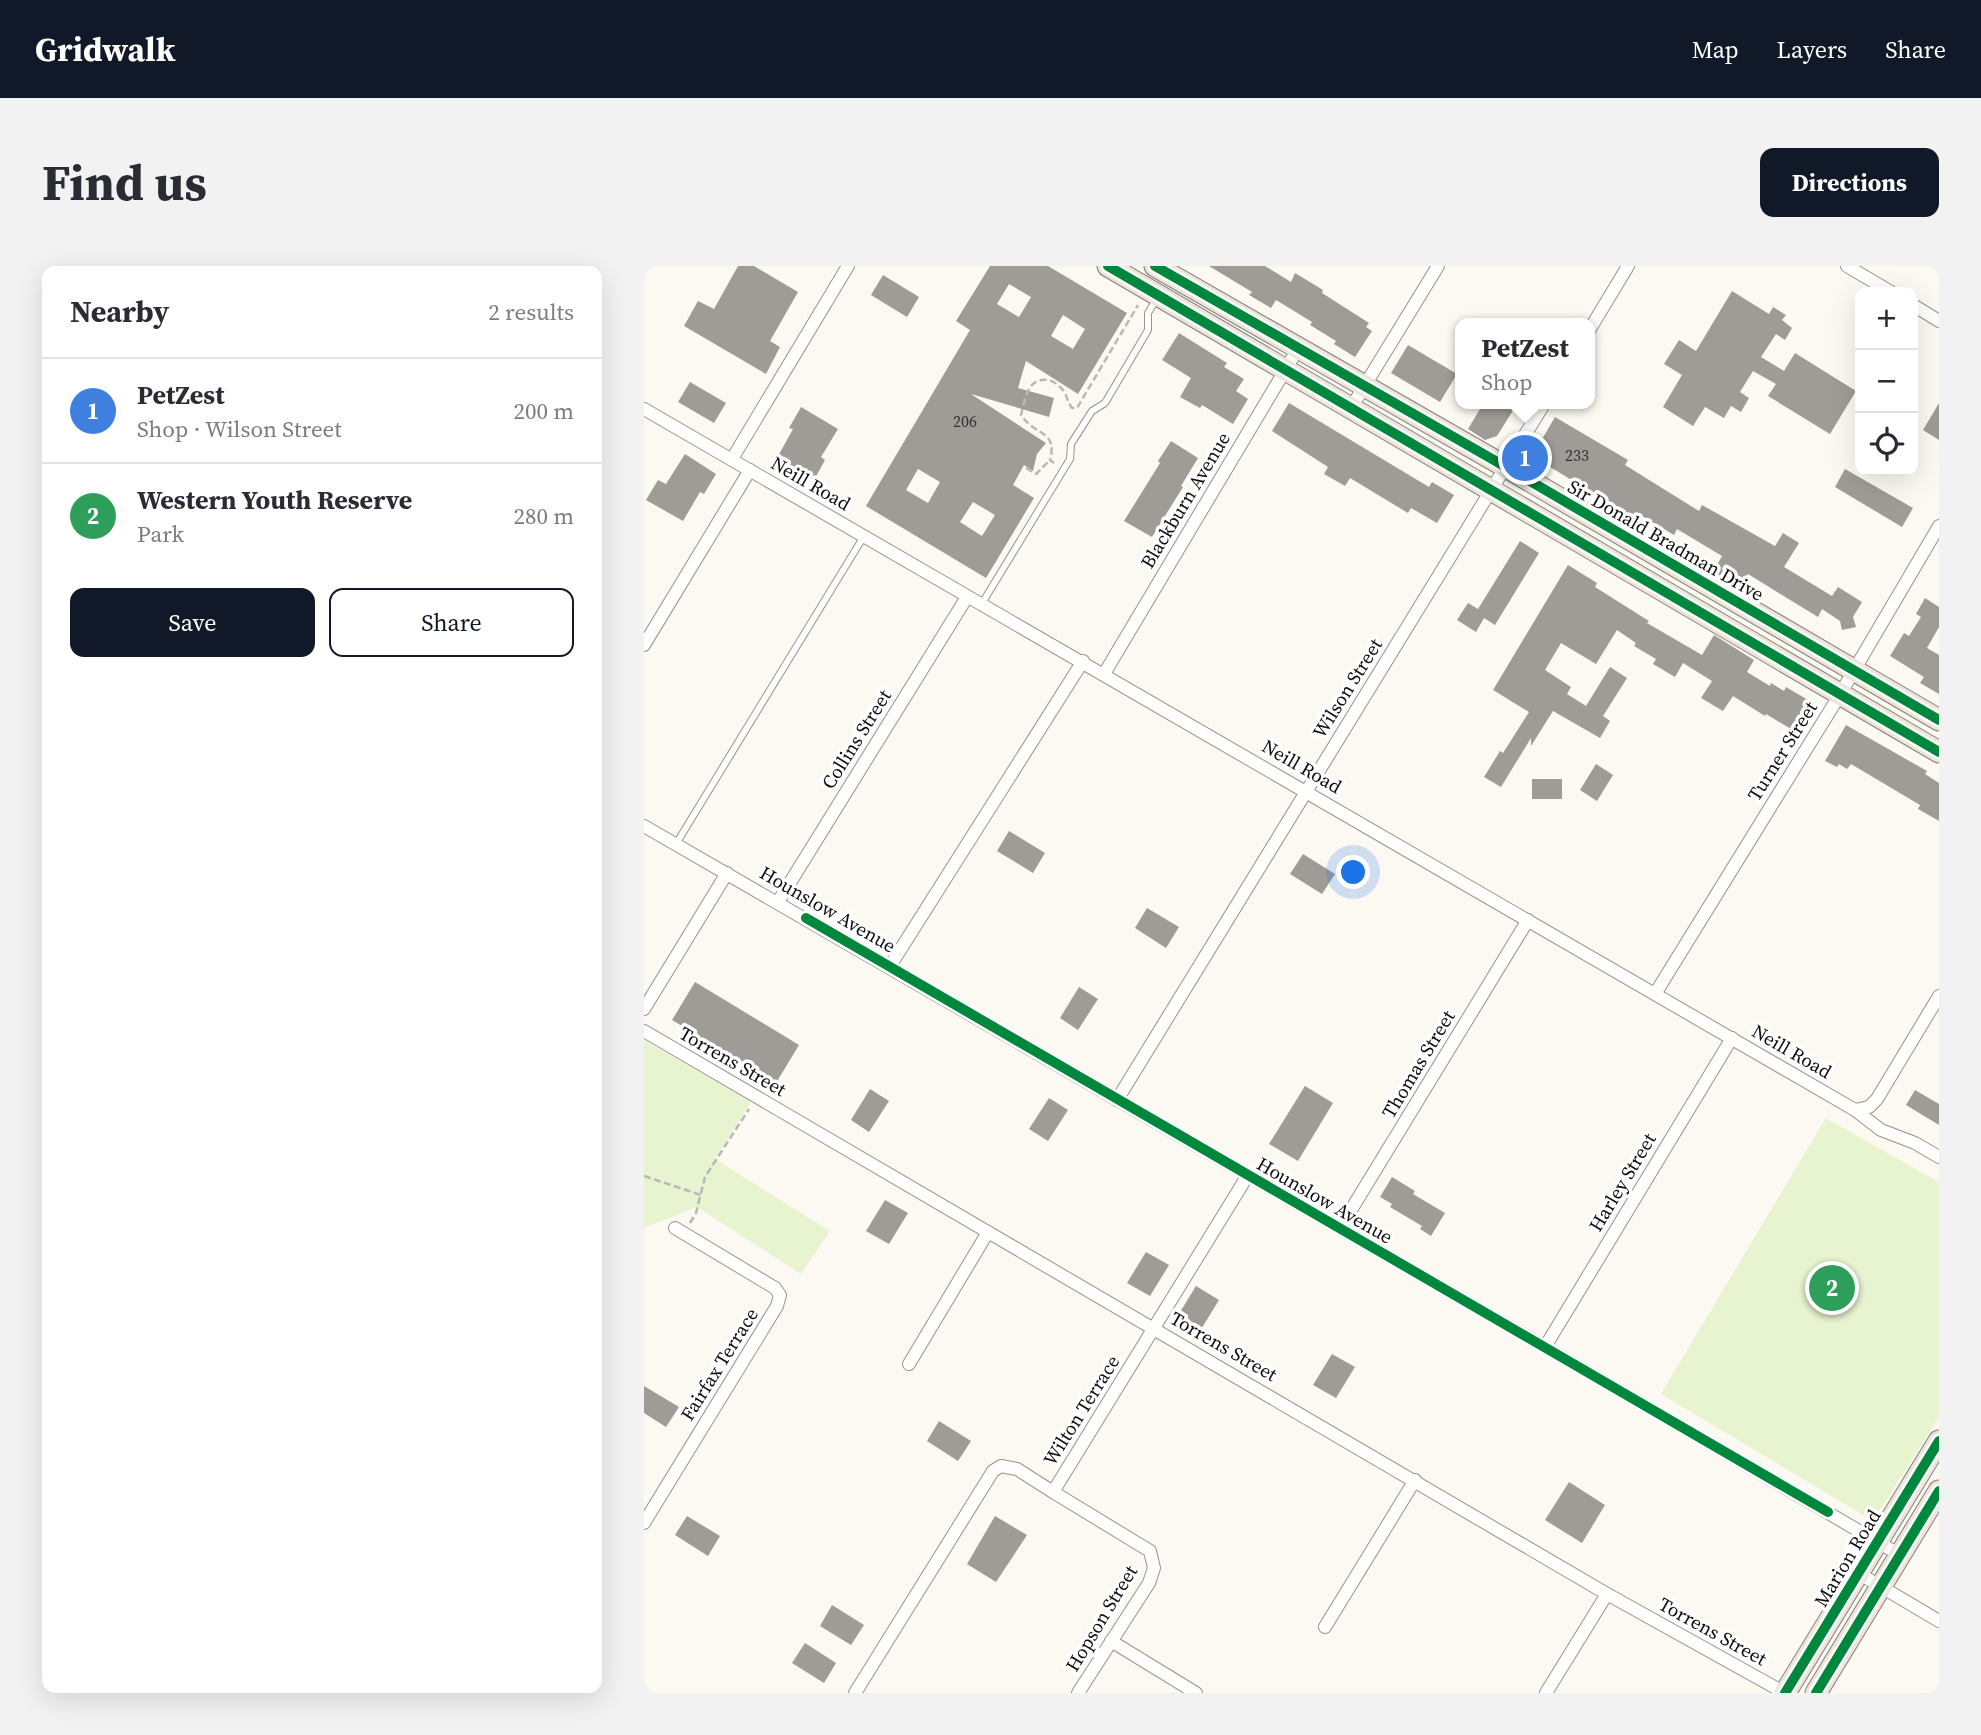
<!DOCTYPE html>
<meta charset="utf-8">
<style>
:root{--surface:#fff;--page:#f2f2f3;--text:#2b2b33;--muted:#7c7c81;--line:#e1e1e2;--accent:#111827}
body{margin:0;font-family:"Source Serif 4",serif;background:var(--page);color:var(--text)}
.controls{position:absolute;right:21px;top:21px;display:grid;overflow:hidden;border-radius:14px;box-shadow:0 7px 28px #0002}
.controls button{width:63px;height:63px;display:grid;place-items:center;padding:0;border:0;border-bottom:2px solid var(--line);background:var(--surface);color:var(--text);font:35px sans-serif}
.you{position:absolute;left:710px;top:607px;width:24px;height:24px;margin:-18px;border:5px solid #fff;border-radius:50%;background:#1a73e8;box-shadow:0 0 0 10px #1a73e833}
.badge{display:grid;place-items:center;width:46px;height:46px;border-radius:50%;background:var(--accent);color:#fff;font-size:23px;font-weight:700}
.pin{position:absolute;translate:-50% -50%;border:4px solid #fff;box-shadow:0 2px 7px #0006}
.popup{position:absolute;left:811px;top:52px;width:140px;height:91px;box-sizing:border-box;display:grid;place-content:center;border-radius:14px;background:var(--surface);filter:drop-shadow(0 2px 5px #0005);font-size:23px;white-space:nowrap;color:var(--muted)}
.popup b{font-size:26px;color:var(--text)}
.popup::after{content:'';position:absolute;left:50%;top:100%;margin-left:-14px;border:14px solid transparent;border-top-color:var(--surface)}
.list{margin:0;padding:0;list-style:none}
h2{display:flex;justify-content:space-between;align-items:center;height:91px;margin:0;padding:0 28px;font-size:30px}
h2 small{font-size:23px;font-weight:400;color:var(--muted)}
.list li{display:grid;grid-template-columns:46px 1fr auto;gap:21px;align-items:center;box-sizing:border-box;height:105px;padding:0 28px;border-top:2px solid var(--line)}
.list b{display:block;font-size:26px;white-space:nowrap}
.list p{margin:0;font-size:23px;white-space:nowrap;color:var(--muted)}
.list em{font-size:23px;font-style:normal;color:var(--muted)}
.actions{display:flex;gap:14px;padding:21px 28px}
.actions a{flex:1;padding:16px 0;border:2px solid var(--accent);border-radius:14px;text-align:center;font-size:24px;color:var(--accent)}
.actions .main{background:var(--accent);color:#fff}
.icon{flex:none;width:38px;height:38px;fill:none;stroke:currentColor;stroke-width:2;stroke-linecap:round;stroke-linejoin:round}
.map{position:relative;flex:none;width:1295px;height:1427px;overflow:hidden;border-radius:14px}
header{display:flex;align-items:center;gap:42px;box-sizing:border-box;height:98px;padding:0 35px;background:var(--accent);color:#fff}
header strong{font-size:33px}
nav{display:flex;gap:38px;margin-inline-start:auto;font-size:24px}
.intro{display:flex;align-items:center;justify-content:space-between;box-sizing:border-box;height:168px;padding:0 42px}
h1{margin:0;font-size:49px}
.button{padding:18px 32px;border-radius:14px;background:var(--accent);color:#fff;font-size:24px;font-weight:700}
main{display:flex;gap:42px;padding:0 42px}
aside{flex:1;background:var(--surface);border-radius:14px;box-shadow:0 7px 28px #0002}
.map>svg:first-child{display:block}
.green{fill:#e8f3d0}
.building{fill:#9f9c98;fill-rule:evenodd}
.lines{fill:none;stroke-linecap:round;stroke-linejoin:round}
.service-casing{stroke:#959491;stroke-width:8}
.minor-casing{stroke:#959491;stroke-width:14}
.primary-casing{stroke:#82817e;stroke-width:23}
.path{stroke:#b8b8b6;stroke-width:2.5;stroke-dasharray:7 3.5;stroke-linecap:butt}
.service{stroke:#fffefd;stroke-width:6}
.minor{stroke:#fffefd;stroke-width:12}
.primary{stroke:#ede6d8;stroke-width:21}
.cycleway-casing{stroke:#fff;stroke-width:15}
.cycleway{stroke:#00873e;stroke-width:10}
.labels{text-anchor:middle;stroke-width:7;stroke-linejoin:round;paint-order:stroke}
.number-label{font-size:16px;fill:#323230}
.street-label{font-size:19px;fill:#0e0e0e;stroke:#fff}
</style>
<header>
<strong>Gridwalk</strong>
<nav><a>Map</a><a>Layers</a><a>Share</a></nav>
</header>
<div class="intro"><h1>Find us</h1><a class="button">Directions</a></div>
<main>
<aside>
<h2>Nearby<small>2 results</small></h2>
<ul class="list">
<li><span class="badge" style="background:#3f7fe0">1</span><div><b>PetZest</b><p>Shop · Wilson Street</p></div><em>200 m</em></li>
<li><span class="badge" style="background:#2e9e5b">2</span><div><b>Western Youth Reserve</b><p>Park</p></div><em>280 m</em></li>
</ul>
<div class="actions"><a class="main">Save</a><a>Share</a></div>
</aside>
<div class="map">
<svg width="1295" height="1427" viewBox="0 0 1295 1427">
<rect width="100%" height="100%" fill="#fcf9f2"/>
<g class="green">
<path d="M0 774 107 836 71 893 186 965 157 1008 53 941 0 962Z"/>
<path d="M1182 852 1295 916V1151L1229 1255 1017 1128Z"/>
</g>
<g class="building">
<path d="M94 0H110L154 26 126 75 136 81 122 108 40 60 54 35 70 43Z"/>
<path d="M346 0H404L483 47 434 128 382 95 374 122 410 132 405 151 327 128 402 177 393 188 389 205 380 199 369 219 390 232 342 312 222 240 326 64 312 55ZM365 18 387 31 375 51 353 38ZM419 49 441 63 429 83 407 70ZM274 203 296 216 284 237 262 224ZM329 236 351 249 338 270 316 256Z"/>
<path d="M565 0H621L647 16 651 7 679 24 678 27 725 57 722 61 728 65 711 91 690 78 692 75 666 59 668 56 632 34 627 42 605 29 608 26Z"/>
<path d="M239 9 275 31 263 51 227 29Z"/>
<path d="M1088 25 1125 48 1129 41 1142 49 1138 54 1148 62 1141 74 1132 68 1117 91 1140 105 1151 87 1212 125 1186 168 1124 130 1132 118 1109 105 1096 126 1105 132 1097 146 1087 140 1080 152 1061 141 1049 160 1019 141 1038 109 1020 98 1035 74 1052 85Z"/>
<path d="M535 67 583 97 580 101 600 113 592 125 604 133 589 158 558 139 556 142 536 131 547 112 518 94Z"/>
<path d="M764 79 813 108 796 136 747 107Z"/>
<path d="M46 116 82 137 70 157 34 136Z"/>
<path d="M645 137 785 221 788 216 810 229 793 257 767 242 764 247 706 212 701 220 680 208 684 201 628 165Z"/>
<path d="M1295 137V174L1279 164Z"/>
<path d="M839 138H873L853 170 841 174 824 163Z"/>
<path d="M157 141 194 163 177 191 181 194 170 214 133 192 149 163 145 162Z"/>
<path d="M911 151 984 194 981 199 1055 245 1058 239 1131 280 1139 267 1155 277 1140 301 1188 330 1194 321 1218 336 1209 351 1212 361 1198 364 1196 355 1178 343 1174 351 1104 308 1096 322 1069 306 1078 290 1033 263 1030 269 993 247 990 252 893 193 891 185Z"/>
<path d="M527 175 554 192 537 220 539 221 508 271 480 255 516 197 514 195Z"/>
<path d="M41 188 72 208 60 228 56 226 39 255 2 234 14 214 22 218Z"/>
<path d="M1201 203 1269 242 1258 261 1191 221Z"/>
<path d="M876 275 895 287 851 359 840 352 832 366 813 354 824 337 834 343Z"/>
<path d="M924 299 953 317 951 321 1005 355 1003 357 1058 389 1070 369 1110 394 1103 406 1126 420 1127 417 1140 425 1142 421 1164 434 1147 463 1122 448 1121 450 1089 430 1079 445 1057 432 1068 415 1039 397 1031 411 1009 398 1012 393 990 380 992 377 973 364 952 398 917 377 901 404 927 421 923 428 942 440 966 401 983 412 959 450 966 455 956 472 909 445 887 480V472L857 521 840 511 856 485 859 487 885 446 849 424Z"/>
<path d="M1281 332 1295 341V361L1283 382 1295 389V428L1276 417 1280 411 1246 390 1260 367 1265 370 1277 351 1272 348Z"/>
<path d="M1202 459 1283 505 1281 508 1295 517V555L1274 543 1276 539 1207 498 1203 503 1195 498 1193 501 1181 495Z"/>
<path d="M952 498 969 509 953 535 936 524Z"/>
<rect x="888" y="513" width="30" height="20"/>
<path d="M365 565 401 587 389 607 353 585Z"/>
<path d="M659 588 691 608 678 628 646 608Z"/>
<path d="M503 642 535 661 522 682 491 662Z"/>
<path d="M51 716 155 779 132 817 28 754Z"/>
<path d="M435 721 454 733 434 764 416 752Z"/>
<path d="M661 820 689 837 654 895 625 878Z"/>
<path d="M226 823 245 835 225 866 207 854Z"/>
<path d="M1271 824 1295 838V859L1262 839Z"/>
<path d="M405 832 424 844 404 875 385 863Z"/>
<path d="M748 911 771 925 769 928 801 947 787 970 776 963 778 960 746 941 748 938 736 931Z"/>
<path d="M241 934 264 947 245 978 222 965Z"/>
<path d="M502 986 525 999 506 1030 483 1017Z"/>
<path d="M552 1020 575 1034 556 1065 533 1051Z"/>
<path d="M688 1088 711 1101 692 1132 669 1119Z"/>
<path d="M0 1120 35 1141 22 1161 0 1147Z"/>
<path d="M295 1155 327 1175 314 1195 283 1175Z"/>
<path d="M925 1216 961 1239 938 1277 901 1254Z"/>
<path d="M43 1250 76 1270 64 1290 31 1269Z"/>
<path d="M351 1250 383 1269 352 1316 323 1298Z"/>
<path d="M188 1339 220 1359 207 1379 176 1360Z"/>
<path d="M161 1377 192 1397 180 1417 148 1397Z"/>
</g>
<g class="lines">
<defs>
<g id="service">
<path d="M337 339 426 193 427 178 448 145 461 137 504 64V47L512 34"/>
<path d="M32 578 220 270"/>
</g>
<g id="minor">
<path d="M1203 0 1247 26"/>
<path d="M1269 39 1295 55"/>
<path d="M946 63 984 0"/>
<path d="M707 142 794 0"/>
<path d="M0 143 1211 844 1237 864 1271 877 1295 891"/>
<path d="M88 193 204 0"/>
<path d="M0 379 106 204"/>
<path d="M460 408 655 81"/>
<path d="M0 560 901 1081 1256 1289"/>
<path d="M134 636 323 331"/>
<path d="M246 700 439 395"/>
<path d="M1011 728 1192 435 1295 260"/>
<path d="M0 743 83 607"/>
<path d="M0 765 963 1328 1141 1427"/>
<path d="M473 834 900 138"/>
<path d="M1211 844 1225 841 1233 833 1295 730"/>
<path d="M696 962 884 654"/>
<path d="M901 1081 1088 772"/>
<path d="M265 1098 344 966"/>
<path d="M409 1226 506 1285 510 1302 505 1317 434 1427"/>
<path d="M0 1257 133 1040 136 1029 131 1022 31 962"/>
<path d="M1214 1307 1295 1355"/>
<path d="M681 1361 771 1214"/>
<path d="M467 1375 552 1427"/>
<path d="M211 1427 349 1205 357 1200 373 1203 409 1226 604 909"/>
<path d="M902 1427 963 1328"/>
</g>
<g id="primary">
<path d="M464 0 1295 486"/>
<path d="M511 0 862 201 1295 454"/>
<path d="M1141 1427 1295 1175"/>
<path d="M1172 1427 1295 1225"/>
</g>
</defs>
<use href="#service" class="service-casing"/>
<use href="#minor" class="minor-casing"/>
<use href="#primary" class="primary-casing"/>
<g class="path">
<path d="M410 197 406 194C414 164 392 171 377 149 381 134 383 111 404 114 409 115 415 119 418 123 423 128 423 136 428 142H433L494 39"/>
<path d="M382 202 392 208 406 194"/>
<path d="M0 910 57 929"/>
<path d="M46 957 52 947 61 911 105 843"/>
</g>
<use href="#service" class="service"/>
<use href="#minor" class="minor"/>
<use href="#primary" class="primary"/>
<defs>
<g id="cycleway">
<path d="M464 0 1295 486"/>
<path d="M511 0 862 201 1295 454"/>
<path d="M162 652 1184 1246"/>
<path d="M1141 1427 1295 1175"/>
<path d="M1172 1427 1295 1225"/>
</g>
</defs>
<use href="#cycleway" class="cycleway-casing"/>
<use href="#cycleway" class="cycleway"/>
</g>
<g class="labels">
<g class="number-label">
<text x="321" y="161">206</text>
<text x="933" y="195">233</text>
</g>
<g class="street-label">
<text transform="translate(167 217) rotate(30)" y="7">Neill Road</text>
<text transform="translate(541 234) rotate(-59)" y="7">Blackburn Avenue</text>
<text transform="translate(1022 274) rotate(30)" y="7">Sir Donald Bradman Drive</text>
<text transform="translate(703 422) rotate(-58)" y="7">Wilson Street</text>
<text transform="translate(212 473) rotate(-58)" y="7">Collins Street</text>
<text transform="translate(1138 485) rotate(-58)" y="7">Turner Street</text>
<text transform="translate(658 500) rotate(30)" y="7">Neill Road</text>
<text transform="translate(184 643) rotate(30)" y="7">Hounslow Avenue</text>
<text transform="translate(1148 785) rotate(30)" y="7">Neill Road</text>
<text transform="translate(89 795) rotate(30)" y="7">Torrens Street</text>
<text transform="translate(774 798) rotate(-59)" y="7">Thomas Street</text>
<text transform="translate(978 916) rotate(-59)" y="7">Harley Street</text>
<text transform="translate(681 934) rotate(30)" y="7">Hounslow Avenue</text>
<text transform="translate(580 1080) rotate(30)" y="7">Torrens Street</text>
<text transform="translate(75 1098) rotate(-58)" y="7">Fairfax Terrace</text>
<text transform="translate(437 1144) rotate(-58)" y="7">Wilton Terrace</text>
<text transform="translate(1203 1292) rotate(-59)" y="7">Marion Road</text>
<text transform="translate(457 1352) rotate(-59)" y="7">Hopson Street</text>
<text transform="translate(1069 1365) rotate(29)" y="7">Torrens Street</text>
</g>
</g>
</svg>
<div class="controls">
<button>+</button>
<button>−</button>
<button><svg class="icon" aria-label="locate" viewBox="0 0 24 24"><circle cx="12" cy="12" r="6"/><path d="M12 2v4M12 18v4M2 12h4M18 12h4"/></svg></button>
</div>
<div class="you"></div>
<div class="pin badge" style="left:881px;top:192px;background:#3f7fe0">1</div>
<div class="popup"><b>PetZest</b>Shop</div>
<div class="pin badge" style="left:1188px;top:1022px;background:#2e9e5b">2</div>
</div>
</main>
